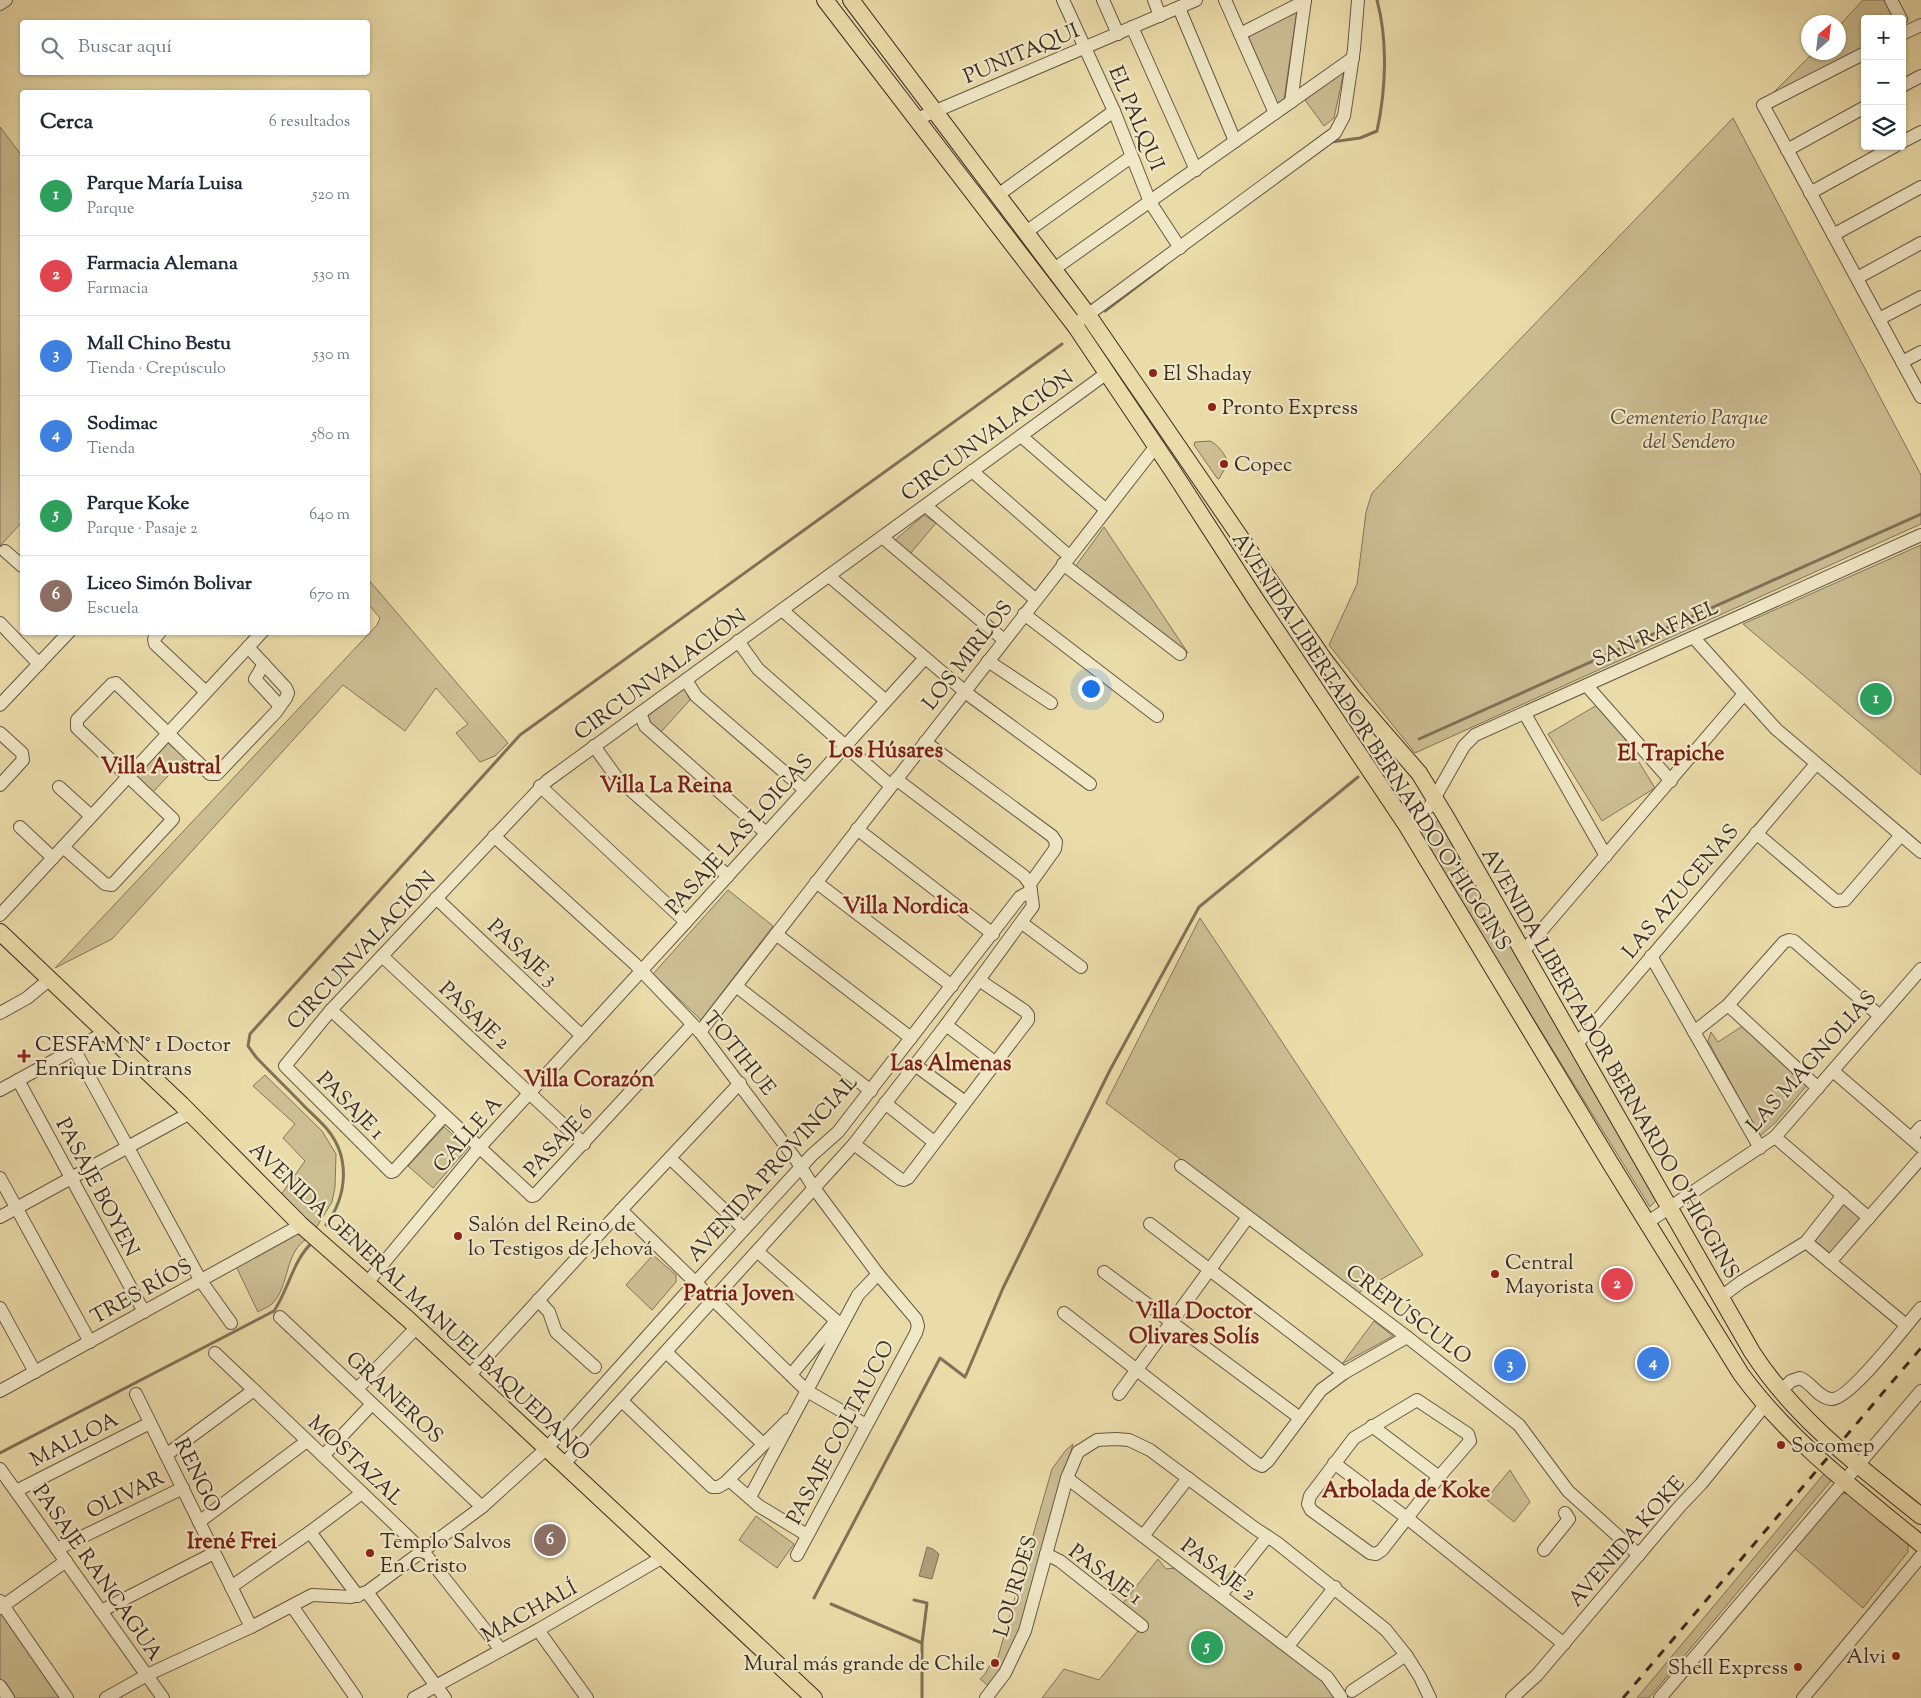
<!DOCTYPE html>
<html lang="es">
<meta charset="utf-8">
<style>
:root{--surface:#fff;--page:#f2f2f3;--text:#1f2937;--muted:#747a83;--line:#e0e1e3;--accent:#8f2418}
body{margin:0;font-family:"Sorts Mill Goudy",serif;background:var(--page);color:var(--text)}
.controls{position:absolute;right:15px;top:15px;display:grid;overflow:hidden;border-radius:5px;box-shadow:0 1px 4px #0004}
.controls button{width:45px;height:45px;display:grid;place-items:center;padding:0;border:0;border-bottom:1px solid var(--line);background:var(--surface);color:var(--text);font:25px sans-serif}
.compass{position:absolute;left:1801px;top:15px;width:45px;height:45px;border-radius:50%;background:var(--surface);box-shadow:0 1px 4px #0004;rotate:28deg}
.you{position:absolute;left:1090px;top:688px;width:18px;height:18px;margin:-12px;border:4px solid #fff;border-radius:50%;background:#1a73e8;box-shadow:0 0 0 8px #1a73e833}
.badge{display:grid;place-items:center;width:32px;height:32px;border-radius:50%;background:var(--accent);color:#fff;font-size:16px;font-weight:700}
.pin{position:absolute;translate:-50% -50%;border:2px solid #fff;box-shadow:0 1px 5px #0006}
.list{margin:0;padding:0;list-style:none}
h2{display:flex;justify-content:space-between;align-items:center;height:65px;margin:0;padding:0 20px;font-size:21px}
h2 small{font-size:16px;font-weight:400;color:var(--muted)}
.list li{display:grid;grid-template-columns:32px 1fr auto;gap:15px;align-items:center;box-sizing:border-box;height:80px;padding:0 20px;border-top:1px solid var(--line)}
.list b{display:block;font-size:19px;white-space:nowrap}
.list p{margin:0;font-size:16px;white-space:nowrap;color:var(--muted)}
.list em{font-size:16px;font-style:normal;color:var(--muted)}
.icon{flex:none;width:28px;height:28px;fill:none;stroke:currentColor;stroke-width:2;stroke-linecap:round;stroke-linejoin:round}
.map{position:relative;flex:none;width:1921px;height:1698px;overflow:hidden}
.search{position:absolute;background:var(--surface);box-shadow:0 1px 4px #0004;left:20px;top:20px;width:350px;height:55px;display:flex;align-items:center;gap:12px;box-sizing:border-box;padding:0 18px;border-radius:5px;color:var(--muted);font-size:19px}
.panel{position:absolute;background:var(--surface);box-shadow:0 1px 4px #0004;left:20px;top:90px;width:350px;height:545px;border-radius:5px}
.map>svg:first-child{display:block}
.green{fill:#ccbe93;stroke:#84745c}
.water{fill:#aea07c;stroke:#807159}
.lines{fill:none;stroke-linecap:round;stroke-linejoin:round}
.stream{stroke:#807159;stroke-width:3}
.minor-casing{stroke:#675746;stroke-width:14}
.major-casing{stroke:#3b2b25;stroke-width:18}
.minor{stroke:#f1e8c7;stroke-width:12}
.major{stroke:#eadca9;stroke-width:16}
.rail{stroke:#3b2b25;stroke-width:3;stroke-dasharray:9 9;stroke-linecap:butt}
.poi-dot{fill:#8f2418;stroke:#f1e8c7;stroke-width:2}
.labels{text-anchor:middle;stroke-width:4.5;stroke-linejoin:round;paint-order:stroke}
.street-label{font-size:21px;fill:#3b2b25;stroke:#f1e8c7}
.poi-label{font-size:21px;fill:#3b2b25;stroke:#f1e8c7;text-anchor:start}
.park-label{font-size:21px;font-style:italic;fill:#58483b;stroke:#f1e8c7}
.neighbourhood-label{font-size:22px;font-weight:bold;fill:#7a1f14;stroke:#f1e8c7}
</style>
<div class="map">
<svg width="1921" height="1698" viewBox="0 0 1921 1698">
<rect width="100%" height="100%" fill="#eadca9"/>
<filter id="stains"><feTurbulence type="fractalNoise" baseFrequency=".004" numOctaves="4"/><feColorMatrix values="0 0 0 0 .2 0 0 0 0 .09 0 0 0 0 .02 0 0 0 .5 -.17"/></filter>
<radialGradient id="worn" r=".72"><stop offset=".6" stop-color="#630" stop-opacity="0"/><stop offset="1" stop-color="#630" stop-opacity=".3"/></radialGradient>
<g class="green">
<path d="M1863 0H1886L1896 19H1865V48L1771 95 1813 53 1838 52 1839 26Z"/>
<path d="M1297 10 1284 100 1274 106 1244 36Z"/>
<path d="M1344 71 1334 118 1324 126 1305 100Z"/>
<path d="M1733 118 1921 475V524L1415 753 1329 645 1357 584 1366 512 1372 493Z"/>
<path d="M0 127 22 156V522L0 546Z"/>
<path d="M1210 441C1216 443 1228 456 1227 464 1225 469 1221 475 1219 479L1217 478 1194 445 1195 442Z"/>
<path d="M924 515 936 523 910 554 894 541Z"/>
<path d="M1104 527 1188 653 1075 567Z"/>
<path d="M1921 545V775L1743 624Z"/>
<path d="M368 579 508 743 495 756 480 762 456 733 468 724 436 688 405 731 343 685 112 939 55 968 377 625 380 618 368 604Z"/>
<path d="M684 688 690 700 660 733 651 723 648 716Z"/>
<path d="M1602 702 1655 788 1602 821 1548 734Z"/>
<path d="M168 743 185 758 152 793 136 777Z"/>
<path d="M1440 819 1658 1198 1650 1207 1419 834Z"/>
<path d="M728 890 773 926 701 1020 653 974Z"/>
<path d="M1200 918 1423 1255 1358 1293 1106 1103Z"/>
<path d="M1744 1025 1808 1084 1776 1122 1760 1136 1708 1041 1711 1032 1718 1042Z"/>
<path d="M265 1075 322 1131 336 1154 335 1187 332 1202 316 1228 280 1196 305 1161 283 1138 295 1124 253 1086Z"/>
<path d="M444 1127 468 1148 433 1188 408 1166Z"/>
<path d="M1844 1200 1864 1217 1830 1256 1812 1240Z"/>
<path d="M298 1228 308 1238C284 1252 290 1286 272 1304 269 1307 262 1309 258 1312L234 1262Z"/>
<path d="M653 1255 676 1275V1282L652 1310 626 1285Z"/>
<path d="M1374 1321 1393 1336 1342 1364Z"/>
<path d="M1073 1444 1019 1631 1011 1654 990 1687 980 1679 985 1674 990 1665 993 1666 998 1657 1052 1469 1066 1450Z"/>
<path d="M1828 1469 1832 1479 1830 1482 1649 1698H1637Z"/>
<path d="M1510 1470 1530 1502 1514 1522 1486 1499Z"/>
<path d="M1840 1493 1849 1494 1908 1543V1552L1863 1608 1794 1548Z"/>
<path d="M756 1516 794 1544 777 1568 739 1540Z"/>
<path d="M1158 1559 1166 1569 1184 1567 1327 1677 1341 1698H1042L1064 1669 1099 1680 1142 1626 1119 1608Z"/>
<path d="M2 1612 63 1698H13L0 1679V1613Z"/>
</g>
<path class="water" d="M927 1547 933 1549 939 1554 932 1579 919 1576Z"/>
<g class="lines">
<g class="stream">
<path d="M1331 142 1360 138 1377 131C1386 89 1388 41 1377 0"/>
<path d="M1105 311 1164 266"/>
<path d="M1419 739 1921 514"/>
<path d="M326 1225C347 1196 351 1158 327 1129 320 1121 312 1114 305 1107 289 1090 272 1074 256 1057L248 1046 250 1034 520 735 1062 344"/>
<path d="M966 1375 1003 1288 1110 1070 1199 907 1358 777"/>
<path d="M0 1453 274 1311C289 1289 293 1259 313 1242"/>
<path d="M814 1598 940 1358 965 1377"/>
<path d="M914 1600 927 1603 922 1643V1698"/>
<path d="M831 1604 922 1643"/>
</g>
<defs>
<g id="minor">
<path d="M1063 0 1114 111 1150 202 1180 248"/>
<path d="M1103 0 1118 34"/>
<path d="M1154 0 1160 16"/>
<path d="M1225 0 1275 113"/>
<path d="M1891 0 1901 19"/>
<path d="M0 4 6 0"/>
<path d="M1179 8 1235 141"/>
<path d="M1132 27 1196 170"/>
<path d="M1240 34 1305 1"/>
<path d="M1902 34 1921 25"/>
<path d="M1865 53 1763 105 1921 397"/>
<path d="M1902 86 1921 76"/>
<path d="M1291 102 1305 0"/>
<path d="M917 119 1196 0"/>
<path d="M1902 142 1921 132"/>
<path d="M1787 150 1865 107"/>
<path d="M1810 193 1895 146"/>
<path d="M998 195 1114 111"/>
<path d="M1026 232 1131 157"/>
<path d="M1833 235 1921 187"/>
<path d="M1054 269 1353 58"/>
<path d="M1857 278 1921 243"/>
<path d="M1082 319 1335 133 1344 116 1354 49 1358 0"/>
<path d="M1879 319 1921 297"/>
<path d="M1902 362 1921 352"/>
<path d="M1021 436 1105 509"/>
<path d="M972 471 1069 556"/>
<path d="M926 506 1035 599"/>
<path d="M882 537 1004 640"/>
<path d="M5 551 22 566"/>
<path d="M1063 564 1180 654"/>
<path d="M829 576 969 695 1090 784"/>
<path d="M782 610 886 701"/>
<path d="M1024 614 1157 716"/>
<path d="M0 623 39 664"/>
<path d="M160 632 154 639 155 644 206 692"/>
<path d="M1694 638 1776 729 1921 852"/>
<path d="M738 641 758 669 891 786"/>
<path d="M988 661 1051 703"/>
<path d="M264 664 255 679 280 706"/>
<path d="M686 680 696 696 805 790"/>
<path d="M1587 686 1671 781"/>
<path d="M0 705 69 632"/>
<path d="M640 713 645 726 766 833"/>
<path d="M1525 714 1606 856"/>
<path d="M0 733 22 753 23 760 0 785"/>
<path d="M925 742 1052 836 1056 842 1055 849 1030 884"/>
<path d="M594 746 617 778 728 876"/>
<path d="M540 786 686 922"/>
<path d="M59 787 91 816"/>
<path d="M1407 826 1430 806 1464 746 1475 735 1921 535"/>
<path d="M20 827 53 858"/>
<path d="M857 829 993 934"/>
<path d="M1756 833 1836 901 1845 900 1901 835"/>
<path d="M494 836 635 964 700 1032 797 1161 814 1188 878 1274 916 1319 918 1326 916 1333 797 1555"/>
<path d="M63 847 105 884 112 885 173 819 77 728V720L112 684 116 683 210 774H217L276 712 286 698 288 693 286 688 248 647"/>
<path d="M816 882 952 986"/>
<path d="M436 898 582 1036"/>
<path d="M0 915 262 632"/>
<path d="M1022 923 1081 967"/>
<path d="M776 934 911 1038"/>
<path d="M1523 952 1744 694"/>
<path d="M382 956 584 1144"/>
<path d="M1651 956 1760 1148"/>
<path d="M736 986 871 1091"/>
<path d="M1728 1005 1818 1088"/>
<path d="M331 1010 532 1196 535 1195 692 1025"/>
<path d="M0 1013 27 998 50 979"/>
<path d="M946 1025 996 1063"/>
<path d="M700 1032 1156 446"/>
<path d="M1694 1032 1728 1005 1784 942 1789 940 1794 941 1880 1016"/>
<path d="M1576 1045 1816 764"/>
<path d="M74 1049 201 1281 231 1323"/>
<path d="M915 1065 965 1102"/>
<path d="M1833 1071 1921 1147"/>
<path d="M18 1080 144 1312"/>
<path d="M0 1090 106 1032"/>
<path d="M885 1103 934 1142"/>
<path d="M444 1116 394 1171 391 1172 285 1066 331 1010 547 781 1107 373"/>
<path d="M1775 1137 1869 1218"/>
<path d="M1911 1138 1921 1127"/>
<path d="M854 1144 900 1179 904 1180 908 1178 1028 1020V1015L1025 1011 979 980"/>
<path d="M670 1158 744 1229"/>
<path d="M1181 1166 1407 1337 1519 1425 1568 1491 1639 1555"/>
<path d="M0 1178 90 1342"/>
<path d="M621 1210 807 1391 866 1425"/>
<path d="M0 1217 190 1113"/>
<path d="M1648 1222 1775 1137 1921 969"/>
<path d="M1150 1224 1344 1373"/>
<path d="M1806 1242 1906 1325"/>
<path d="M758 1252 841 1325"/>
<path d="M1830 1262 1921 1158"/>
<path d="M1104 1272 1300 1418"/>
<path d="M367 1283 479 1148 686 922 925 658"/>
<path d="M1721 1297 1741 1282 1806 1242 1843 1195"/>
<path d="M538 1300 549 1312 556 1332 595 1367"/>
<path d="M0 1308 35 1372"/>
<path d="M1064 1313 1256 1463 1262 1466 1268 1461 1321 1390 1344 1373 1407 1337"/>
<path d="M280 1317 482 1507"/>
<path d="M666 1352 763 1444"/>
<path d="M215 1353 422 1550 501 1650"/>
<path d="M791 1375 836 1321"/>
<path d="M469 1376 621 1210 740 1083"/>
<path d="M357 1389 417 1327"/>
<path d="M0 1391 301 1225"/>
<path d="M1780 1392 1791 1381 1800 1378C1811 1382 1818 1398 1831 1399 1849 1401 1907 1324 1921 1308"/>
<path d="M136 1394 251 1627"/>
<path d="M1119 1394 1248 1217"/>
<path d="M1417 1400 1468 1434 1470 1441 1439 1477 1382 1550 1376 1554 1370 1553 1311 1510 1308 1504 1310 1496 1354 1438Z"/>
<path d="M622 1401 712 1487H718L725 1483 788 1420"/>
<path d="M1372 1426 1439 1477"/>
<path d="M166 1455 254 1390"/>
<path d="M323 1456 372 1404"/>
<path d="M1334 1463 1407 1518 1564 1644"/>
<path d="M564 1464 854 1144 946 1025 1033 906 1030 884 1024 876 896 779"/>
<path d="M0 1469 163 1698"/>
<path d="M1067 1478 1327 1677 1341 1697"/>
<path d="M729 1480 759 1506 807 1535"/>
<path d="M16 1491 150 1423"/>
<path d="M750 1497 858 1295 878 1274"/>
<path d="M199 1522 307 1441"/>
<path d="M310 1532 358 1596"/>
<path d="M1143 1536 1188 1478"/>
<path d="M57 1549 183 1488"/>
<path d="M1544 1550 1569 1519 1565 1513"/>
<path d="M1046 1554 1060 1561 1142 1626"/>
<path d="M231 1587 310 1532 362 1493"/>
<path d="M367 1592 445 1698"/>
<path d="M1221 1595 1267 1537"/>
<path d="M0 1601 67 1698"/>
<path d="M292 1606 356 1698"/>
<path d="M0 1608 66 1561"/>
<path d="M101 1611 214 1553"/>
<path d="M538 1630 587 1698"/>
<path d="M1288 1646 1335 1587"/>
<path d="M0 1686 8 1698"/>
<path d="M1352 1691 1406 1655"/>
<path d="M106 1698 147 1675 251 1627 312 1595 351 1597 367 1592 482 1507 547 1448 696 1282 812 1155 838 1132 1020 897 1031 891"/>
<path d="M414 1698 538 1630 663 1557"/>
<path d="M986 1698 1005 1673 1025 1631 1067 1478 1078 1452 1097 1440 1116 1439 1129 1440 1150 1450 1256 1529 1276 1542 1375 1621 1386 1630 1406 1655 1420 1677 1430 1698"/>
<path d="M1512 1698 1537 1675 1680 1506 1701 1484 1765 1405"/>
<path d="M1660 1698 1921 1391"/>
<path d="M1803 1698 1921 1556"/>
</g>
<g id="major">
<path d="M825 0 1076 327 1172 470 1256 600 1407 826 1609 1161 1741 1374C1790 1441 1858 1492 1921 1544"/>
<path d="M851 0 1088 315 1323 658 1352 696 1419 773 1446 817 1752 1352C1795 1419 1860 1467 1921 1516"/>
<path d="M0 932 181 1104 301 1225 409 1320 814 1698"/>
</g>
</defs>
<use href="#minor" class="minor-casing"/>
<use href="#major" class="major-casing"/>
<use href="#minor" class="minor"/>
<use href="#major" class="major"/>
<path class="rail" d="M1623 1698 1921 1348"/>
</g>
<g class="poi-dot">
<circle cx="1153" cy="373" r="5"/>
<circle cx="1212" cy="407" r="5"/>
<circle cx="1224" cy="464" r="5"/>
<path d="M21.5 1048.5h5v5h5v5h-5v5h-5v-5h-5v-5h5z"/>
<circle cx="458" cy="1236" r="5"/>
<circle cx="1495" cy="1274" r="5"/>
<circle cx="1781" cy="1445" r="5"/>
<circle cx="370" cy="1553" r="5"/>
<circle cx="1896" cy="1656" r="5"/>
<circle cx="995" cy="1663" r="5"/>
<circle cx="1798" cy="1667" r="5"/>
</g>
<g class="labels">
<g class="street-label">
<text transform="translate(1021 53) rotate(-23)" y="7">PUNITAQUI</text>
<text transform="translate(1137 118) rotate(67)" y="7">EL PALQUI</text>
<text transform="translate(987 435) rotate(-36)" y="7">CIRCUNVALACIÓN</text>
<text transform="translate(1655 633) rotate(-24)" y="7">SAN RAFAEL</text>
<text transform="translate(967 655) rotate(-52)" y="7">LOS MIRLOS</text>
<text transform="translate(660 674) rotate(-36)" y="7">CIRCUNVALACIÓN</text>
<text transform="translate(1372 741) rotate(57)" y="7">AVENIDA LIBERTADOR BERNARDO O'HIGGINS</text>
<text transform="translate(739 834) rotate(-48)" y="7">PASAJE LAS LOICAS</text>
<text transform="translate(1680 891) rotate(-50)" y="7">LAS AZUCENAS</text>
<text transform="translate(361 950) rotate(-47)" y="7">CIRCUNVALACIÓN</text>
<text transform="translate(523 952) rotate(43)" y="7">PASAJE 3</text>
<text transform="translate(475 1015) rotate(43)" y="7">PASAJE 2</text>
<text transform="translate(740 1053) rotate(51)" y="7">TOTIHUE</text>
<text transform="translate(1811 1061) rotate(-48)" y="7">LAS MAGNOLIAS</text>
<text transform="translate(1611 1063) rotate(60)" y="7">AVENIDA LIBERTADOR BERNARDO O'HIGGINS</text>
<text transform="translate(351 1105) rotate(45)" y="7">PASAJE 1</text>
<text transform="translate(467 1134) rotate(-49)" y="7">CALLE A</text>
<text transform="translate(558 1141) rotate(-47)" y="7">PASAJE 6</text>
<text transform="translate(772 1168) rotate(-48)" y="7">AVENIDA PROVINCIAL</text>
<text transform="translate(98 1187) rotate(62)" y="7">PASAJE BOYEN</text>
<text transform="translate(141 1291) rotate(-29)" y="7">TRES RÍOS</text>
<text transform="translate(420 1301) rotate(43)" y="7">AVENIDA GENERAL MANUEL BAQUEDANO</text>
<text transform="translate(1409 1314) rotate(37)" y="7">CREPÚSCULO</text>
<text transform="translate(395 1397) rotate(43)" y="7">GRANEROS</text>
<text transform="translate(840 1432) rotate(-62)" y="7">PASAJE COLTAUCO</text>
<text transform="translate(74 1439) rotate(-27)" y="7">MALLOA</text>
<text transform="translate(356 1460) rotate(43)" y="7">MOSTAZAL</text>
<text transform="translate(198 1475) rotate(64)" y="7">RENGO</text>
<text transform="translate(125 1494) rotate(-26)" y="7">OLIVAR</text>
<text transform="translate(1626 1541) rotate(-49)" y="7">AVENIDA KOKE</text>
<text transform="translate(1219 1569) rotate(37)" y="7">PASAJE 2</text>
<text transform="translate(98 1572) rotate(55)" y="7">PASAJE RANCAGUA</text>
<text transform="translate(1106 1574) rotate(37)" y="7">PASAJE 1</text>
<text transform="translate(1015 1586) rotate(-73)" y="7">LOURDES</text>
<text transform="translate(529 1611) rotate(-29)" y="7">MACHALÍ</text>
</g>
<g class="poi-label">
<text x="1163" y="380">El Shaday</text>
<text x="1222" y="414">Pronto Express</text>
<text x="1234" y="471">Copec</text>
<text x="35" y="1051">CESFAM N° 1 Doctor<tspan x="35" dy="24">Enrique Dintrans</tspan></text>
<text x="468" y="1231">Salón del Reino de<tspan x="468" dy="24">lo Testigos de Jehová</tspan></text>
<text x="1505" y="1269">Central<tspan x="1505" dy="24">Mayorista</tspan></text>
<text x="1791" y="1452">Socomep</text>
<text x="380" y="1548">Templo Salvos<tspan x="380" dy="24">En Cristo</tspan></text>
<text x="1886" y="1663" text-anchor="end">Alvi</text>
<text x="985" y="1670" text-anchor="end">Mural más grande de Chile</text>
<text x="1788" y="1674" text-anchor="end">Shell Express</text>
</g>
<g class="park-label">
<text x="1689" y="424">Cementerio Parque<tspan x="1689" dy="24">del Sendero</tspan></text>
</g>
<g class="neighbourhood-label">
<text x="886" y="757">Los Húsares</text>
<text x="1671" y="760">El Trapiche</text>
<text x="161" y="773">Villa Austral</text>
<text x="666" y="792">Villa La Reina</text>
<text x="906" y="913">Villa Nordica</text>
<text x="951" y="1070">Las Almenas</text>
<text x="589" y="1086">Villa Corazón</text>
<text x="739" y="1300">Patria Joven</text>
<text x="1194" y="1318">Villa Doctor<tspan x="1194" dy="25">Olivares Solís</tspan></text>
<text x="1406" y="1497">Arbolada de Koke</text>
<text x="232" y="1548">Irené Frei</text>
</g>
</g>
<rect width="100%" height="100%" filter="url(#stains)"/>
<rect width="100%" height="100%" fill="url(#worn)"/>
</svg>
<div class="controls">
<button>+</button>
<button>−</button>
<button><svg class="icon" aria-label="layers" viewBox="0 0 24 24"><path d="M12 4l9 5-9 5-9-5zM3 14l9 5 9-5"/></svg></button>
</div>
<svg class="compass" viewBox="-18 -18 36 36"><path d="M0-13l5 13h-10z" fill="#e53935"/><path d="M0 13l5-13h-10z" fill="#747a83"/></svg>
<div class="you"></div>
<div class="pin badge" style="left:1876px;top:699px;background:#2e9e5b">1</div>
<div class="pin badge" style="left:1617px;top:1284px;background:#e0444e">2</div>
<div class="pin badge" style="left:1510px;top:1365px;background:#3f7fe0">3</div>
<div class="pin badge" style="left:1653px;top:1363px;background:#3f7fe0">4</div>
<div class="pin badge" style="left:1207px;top:1647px;background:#2e9e5b">5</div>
<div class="pin badge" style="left:550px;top:1540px;background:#8d6e63">6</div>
<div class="search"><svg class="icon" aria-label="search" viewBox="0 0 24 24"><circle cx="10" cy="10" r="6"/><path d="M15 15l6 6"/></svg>Buscar aquí</div>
<section class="panel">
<h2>Cerca<small>6 resultados</small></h2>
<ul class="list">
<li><span class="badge" style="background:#2e9e5b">1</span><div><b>Parque María Luisa</b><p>Parque</p></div><em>520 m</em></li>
<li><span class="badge" style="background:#e0444e">2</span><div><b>Farmacia Alemana</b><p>Farmacia</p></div><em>530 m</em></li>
<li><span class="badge" style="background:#3f7fe0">3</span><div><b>Mall Chino Bestu</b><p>Tienda · Crepúsculo</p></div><em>530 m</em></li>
<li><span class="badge" style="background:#3f7fe0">4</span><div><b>Sodimac</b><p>Tienda</p></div><em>580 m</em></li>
<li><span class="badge" style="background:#2e9e5b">5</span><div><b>Parque Koke</b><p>Parque · Pasaje 2</p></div><em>640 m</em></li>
<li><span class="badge" style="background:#8d6e63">6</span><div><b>Liceo Simón Bolivar</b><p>Escuela</p></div><em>670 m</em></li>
</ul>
</section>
</div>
